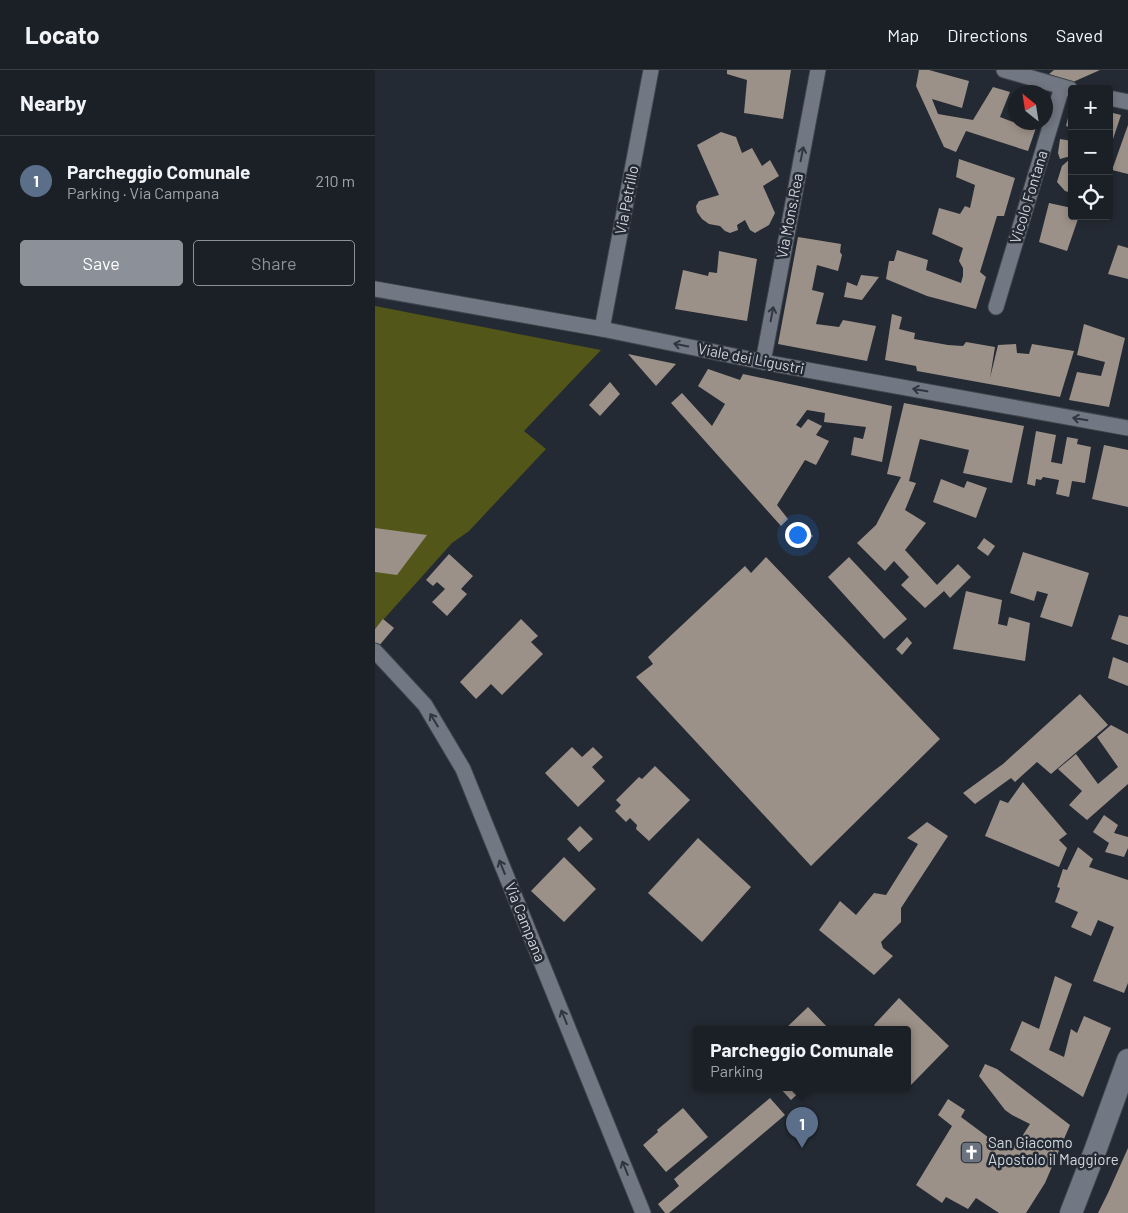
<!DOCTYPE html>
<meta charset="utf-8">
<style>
:root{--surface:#1b2026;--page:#282d32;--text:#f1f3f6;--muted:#a0a3a7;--line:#393e43;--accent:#8c9099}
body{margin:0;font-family:Barlow,sans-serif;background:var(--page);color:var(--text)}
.controls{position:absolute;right:15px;top:15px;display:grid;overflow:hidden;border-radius:5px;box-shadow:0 2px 8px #0003}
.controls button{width:45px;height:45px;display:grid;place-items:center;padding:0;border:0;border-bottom:1px solid var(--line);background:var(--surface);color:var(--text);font:25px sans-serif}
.compass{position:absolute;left:633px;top:15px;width:45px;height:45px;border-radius:50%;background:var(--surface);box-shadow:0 2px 8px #0003;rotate:330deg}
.you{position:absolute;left:422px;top:464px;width:18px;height:18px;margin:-12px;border:4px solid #fff;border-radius:50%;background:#1a73e8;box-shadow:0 0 0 8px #1a73e833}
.badge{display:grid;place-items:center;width:32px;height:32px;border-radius:50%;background:var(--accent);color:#fff;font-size:16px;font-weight:700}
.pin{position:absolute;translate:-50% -41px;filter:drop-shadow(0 1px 2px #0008)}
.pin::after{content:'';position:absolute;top:26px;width:18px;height:15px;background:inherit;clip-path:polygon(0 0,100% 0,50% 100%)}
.popup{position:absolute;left:318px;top:956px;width:218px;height:65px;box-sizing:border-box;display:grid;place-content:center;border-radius:5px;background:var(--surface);filter:drop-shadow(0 1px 4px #0005);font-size:16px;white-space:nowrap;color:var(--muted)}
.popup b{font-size:19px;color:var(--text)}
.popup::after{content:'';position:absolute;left:50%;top:100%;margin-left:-10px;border:10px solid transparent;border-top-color:var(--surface)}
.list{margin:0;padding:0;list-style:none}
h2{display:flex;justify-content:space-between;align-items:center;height:65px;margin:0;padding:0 20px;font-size:21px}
h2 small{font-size:16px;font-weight:400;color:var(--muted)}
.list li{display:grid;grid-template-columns:32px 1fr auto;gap:15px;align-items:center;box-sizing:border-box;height:90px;padding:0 20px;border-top:1px solid var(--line)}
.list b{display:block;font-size:19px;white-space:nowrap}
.list p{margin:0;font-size:16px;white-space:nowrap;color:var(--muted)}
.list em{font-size:16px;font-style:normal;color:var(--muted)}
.actions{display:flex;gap:10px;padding:15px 20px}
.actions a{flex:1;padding:11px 0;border:1px solid var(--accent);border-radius:5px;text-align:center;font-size:18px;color:var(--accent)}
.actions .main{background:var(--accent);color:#fff}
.icon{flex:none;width:28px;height:28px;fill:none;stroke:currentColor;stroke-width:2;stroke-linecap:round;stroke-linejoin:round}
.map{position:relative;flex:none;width:753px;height:1143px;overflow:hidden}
header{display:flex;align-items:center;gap:30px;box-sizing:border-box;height:70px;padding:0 25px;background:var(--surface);border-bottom:1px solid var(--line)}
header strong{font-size:24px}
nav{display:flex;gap:28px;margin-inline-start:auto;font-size:18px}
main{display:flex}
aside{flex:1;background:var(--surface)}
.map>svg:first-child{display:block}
.green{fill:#525618}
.building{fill:#9c9188}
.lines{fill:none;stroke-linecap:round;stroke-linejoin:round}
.street-casing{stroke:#40464d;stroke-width:17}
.secondary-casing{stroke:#40464d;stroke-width:24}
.street{stroke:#717883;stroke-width:15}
.secondary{stroke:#717883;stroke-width:22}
.oneway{stroke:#30363f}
.labels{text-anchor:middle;stroke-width:5;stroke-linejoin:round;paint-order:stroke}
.street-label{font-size:15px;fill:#d1d6dc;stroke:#242a33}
.poi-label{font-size:15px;fill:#d1d6dc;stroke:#242a33;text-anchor:start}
</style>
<header>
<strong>Locato</strong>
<nav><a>Map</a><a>Directions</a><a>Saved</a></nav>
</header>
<main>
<aside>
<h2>Nearby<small></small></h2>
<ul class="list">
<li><span class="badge" style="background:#5c6f8a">1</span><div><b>Parcheggio Comunale</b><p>Parking · Via Campana</p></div><em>210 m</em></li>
</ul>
<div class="actions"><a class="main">Save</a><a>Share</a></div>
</aside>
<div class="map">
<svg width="753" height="1143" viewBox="0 0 753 1143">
<rect width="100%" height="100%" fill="#242a33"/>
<path class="green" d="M0 236 226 280 149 361 171 379 94 461 77 473 0 559Z"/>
<g class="building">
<path d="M352 0H416L408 49 369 43 372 10 352 4Z"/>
<path d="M544 0H554L594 11 587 38 557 29 563 44 598 50 618 17 635 22 625 47 638 52 640 46V52H663L653 81 591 61 581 82 569 77 541 16Z"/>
<path d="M679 0H725L698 12 674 4Z"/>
<path d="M696 36H697V58L691 56Z"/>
<path d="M734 42 746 45 735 78H734Z"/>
<path d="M753 55V104L737 100Z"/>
<path d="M346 62 361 67 367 83 377 78 387 96 395 90 404 106 388 116 400 143 394 155 380 163 375 160 370 150 362 155 363 160 355 163 350 161 345 156 334 154 327 149 322 142 321 136 324 131 344 125 322 75Z"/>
<path d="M685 69 697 71V123L690 121 682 112 687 96 696 88 692 87 685 89 683 83Z"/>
<path d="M584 89 640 108 629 146H622L605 202 611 207 601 239 552 226 511 209 514 191H519L522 180 553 190 551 200 586 213 588 206V198L584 191 588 178 557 164 564 138 585 144 590 136 595 138 600 115 581 107Z"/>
<path d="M674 133 697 138V146H704L692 181 664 172Z"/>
<path d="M423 167 466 174 465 182 467 185 463 201 442 195 437 220 449 223 441 254 464 257 468 250 501 256 492 291 403 274Z"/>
<path d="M743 175 753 178V209L733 204Z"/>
<path d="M344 181 382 189 372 251 300 239 308 200 333 206 334 202 342 203Z"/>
<path d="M486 205 504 207 487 230 469 227 472 212 482 216Z"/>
<path d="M517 244 527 247 524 259 540 263 539 269 573 275 588 276 591 272 620 277 615 308 623 275 641 274 642 283 654 284 657 274 699 281 685 327 542 301 541 296 510 290Z"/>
<path d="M709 254 750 268 734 337 694 330 702 302 726 306 730 292 702 285Z"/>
<path d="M253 284 301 294 281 316Z"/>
<path d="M333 299 365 310 368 304 517 336 507 392 476 385 479 367 488 369 491 357 449 352 450 343 432 340 421 355 426 358 433 349 447 356 441 365 454 371 441 395 430 390 402 435 413 449 406 456 296 333 307 323 337 356 350 334 323 316Z"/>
<path d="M235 312 245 324 225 346 214 335Z"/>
<path d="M529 333 649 356 637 413 588 403 594 380 545 369 534 411 541 413 530 440 551 453 530 480 562 515 583 494 596 507 575 528 569 521 550 538 526 515 534 507 519 491 510 501 482 473 501 455 526 407 512 404Z"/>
<path d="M661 361 681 365 676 392 687 394 692 367 703 369 702 374 716 377 710 413 697 411 694 427 681 424 684 410 668 407 666 410 661 409 660 416 652 414Z"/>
<path d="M729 375 753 380V437L717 429Z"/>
<path d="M566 409 589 418 592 411 612 418 601 448 558 432Z"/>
<path d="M427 455 438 466 426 477 416 465Z"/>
<path d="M0 458 52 465 22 505 0 502Z"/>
<path d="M609 468 620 476 613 486 602 478Z"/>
<path d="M648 482 714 503 697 557 665 547 673 524 662 521 659 531 635 523Z"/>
<path d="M74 484 98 506 86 519 92 524 72 546 57 532 70 519 62 512 58 516 51 510Z"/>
<path d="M391 487 565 669 436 796 261 607 278 594 273 587 370 496 376 503Z"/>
<path d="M474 487 532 549 509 569 453 507Z"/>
<path d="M591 521 627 530 623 554 632 556 634 547 655 553 650 591 578 579Z"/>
<path d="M744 545 753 547V575L736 569Z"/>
<path d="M8 549 19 558 3 577 0 574V559Z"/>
<path d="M146 549 163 566 156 572 168 584 127 625 116 614 101 629 85 612Z"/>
<path d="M532 567 537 573 527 585 521 579Z"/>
<path d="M738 587 753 593V616L733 608Z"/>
<path d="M705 624 733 655 676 704 662 692 640 712 636 708 600 734 588 723 628 694Z"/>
<path d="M736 655 753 664V714L712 750 694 735 707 721 683 699 701 684 723 714 743 697 722 667Z"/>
<path d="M197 677 207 687 218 677 228 687 217 697 230 711 203 737 170 703Z"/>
<path d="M280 696 315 730 274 771 261 759 262 755 255 748 251 752 240 741 246 735 241 730 264 707 267 709Z"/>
<path d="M648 712 692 764 684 770 692 778 684 797 610 766 625 730 633 733Z"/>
<path d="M729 745 743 755 739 763 753 767V778L749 787 730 782 734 773 718 762Z"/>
<path d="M552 752 573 766 526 838V852L506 872 508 878 518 886 499 905 444 860 465 831 481 845 499 823 511 825 543 774 532 768Z"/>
<path d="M205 756 218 769 204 782 192 769Z"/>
<path d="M323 768 376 817 327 872 273 823Z"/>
<path d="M703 777 718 789 714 797 753 810V913L749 923 718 911 739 857 723 850 716 866 696 857 703 842 680 832 685 818 682 817 688 799 692 800Z"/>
<path d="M189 787 221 819 189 852 156 821Z"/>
<path d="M680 906 697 914 674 980 689 987 696 959 702 963 709 946 736 958 708 1027 635 980 647 951 664 959Z"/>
<path d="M524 928 574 976 535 1016 532 1013V959H503L499 955Z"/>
<path d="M433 937 454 959H410Z"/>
<path d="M610 994 622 999 695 1055 670 1113 651 1143H624L601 1128 593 1139 571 1127 567 1133 541 1115 577 1056 563 1045 573 1029 590 1040 586 1047 629 1079 635 1071 641 1076 655 1054 637 1045 630 1040 604 1006Z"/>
<path d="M404 1017H430L416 1030Z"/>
<path d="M395 1028 410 1045 294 1143H290L283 1134 304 1116 299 1109Z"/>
<path d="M308 1038 333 1067 291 1102 268 1075 283 1062 282 1060Z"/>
<path d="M753 1078V1143H723L733 1123Z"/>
</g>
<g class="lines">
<defs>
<g id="street">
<path d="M629 0 695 19"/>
<path d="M734 28 753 32"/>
<path d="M0 219 227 259 388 292 753 358"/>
<path d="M621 237 687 17"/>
<path d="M227 259 276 0"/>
<path d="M388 292 443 0"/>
<path d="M0 581 50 635 88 699 268 1143"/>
</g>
<path id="secondary" d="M696 1143 720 1081 753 990"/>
</defs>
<use href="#street" class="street-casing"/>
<use href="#secondary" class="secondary-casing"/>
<use href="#street" class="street"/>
<use href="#secondary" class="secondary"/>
</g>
<defs><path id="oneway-shaft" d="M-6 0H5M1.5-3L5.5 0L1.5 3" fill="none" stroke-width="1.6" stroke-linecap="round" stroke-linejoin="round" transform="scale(1.25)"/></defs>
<g class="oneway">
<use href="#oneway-shaft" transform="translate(427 84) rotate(-79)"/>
<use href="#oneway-shaft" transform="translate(397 244) rotate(-79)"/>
<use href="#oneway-shaft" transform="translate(306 275) rotate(-169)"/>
<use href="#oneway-shaft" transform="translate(545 320) rotate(-170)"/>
<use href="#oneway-shaft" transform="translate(705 349) rotate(-170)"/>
<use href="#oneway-shaft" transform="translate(59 650) rotate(-121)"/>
<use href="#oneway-shaft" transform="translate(127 797) rotate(-112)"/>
<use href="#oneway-shaft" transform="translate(189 947) rotate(-112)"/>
<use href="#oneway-shaft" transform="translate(250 1098) rotate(-112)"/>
</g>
<defs>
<symbol id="church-square" viewBox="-11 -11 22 22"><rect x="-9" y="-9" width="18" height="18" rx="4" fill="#6b7280" stroke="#242a33"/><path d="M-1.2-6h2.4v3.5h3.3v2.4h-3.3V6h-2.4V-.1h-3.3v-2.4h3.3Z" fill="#fff"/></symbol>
</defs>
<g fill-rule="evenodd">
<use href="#church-square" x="584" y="1070" width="25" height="25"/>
</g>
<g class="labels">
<g class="street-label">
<text transform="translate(654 127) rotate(-73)" y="5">Vicolo Fontana</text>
<text transform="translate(252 130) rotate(-79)" y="5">Via Petrillo</text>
<text transform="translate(415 146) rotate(-79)" y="5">Via Mons.Rea</text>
<text transform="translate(376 289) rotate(11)" y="5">Viale dei Ligustri</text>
<text transform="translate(150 852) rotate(68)" y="5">Via Campana</text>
</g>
<g class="poi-label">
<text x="613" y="1078">San Giacomo<tspan x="613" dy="17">Apostolo il Maggiore</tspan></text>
</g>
</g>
</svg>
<div class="controls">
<button>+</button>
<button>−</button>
<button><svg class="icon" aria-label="locate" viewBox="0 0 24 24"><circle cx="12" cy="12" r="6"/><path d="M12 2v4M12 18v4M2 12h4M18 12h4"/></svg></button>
</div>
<svg class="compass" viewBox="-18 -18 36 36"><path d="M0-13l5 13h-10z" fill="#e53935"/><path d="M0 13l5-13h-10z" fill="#a0a3a7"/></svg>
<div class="you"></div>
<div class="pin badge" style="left:427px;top:1078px;background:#5c6f8a">1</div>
<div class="popup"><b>Parcheggio Comunale</b>Parking</div>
</div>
</main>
